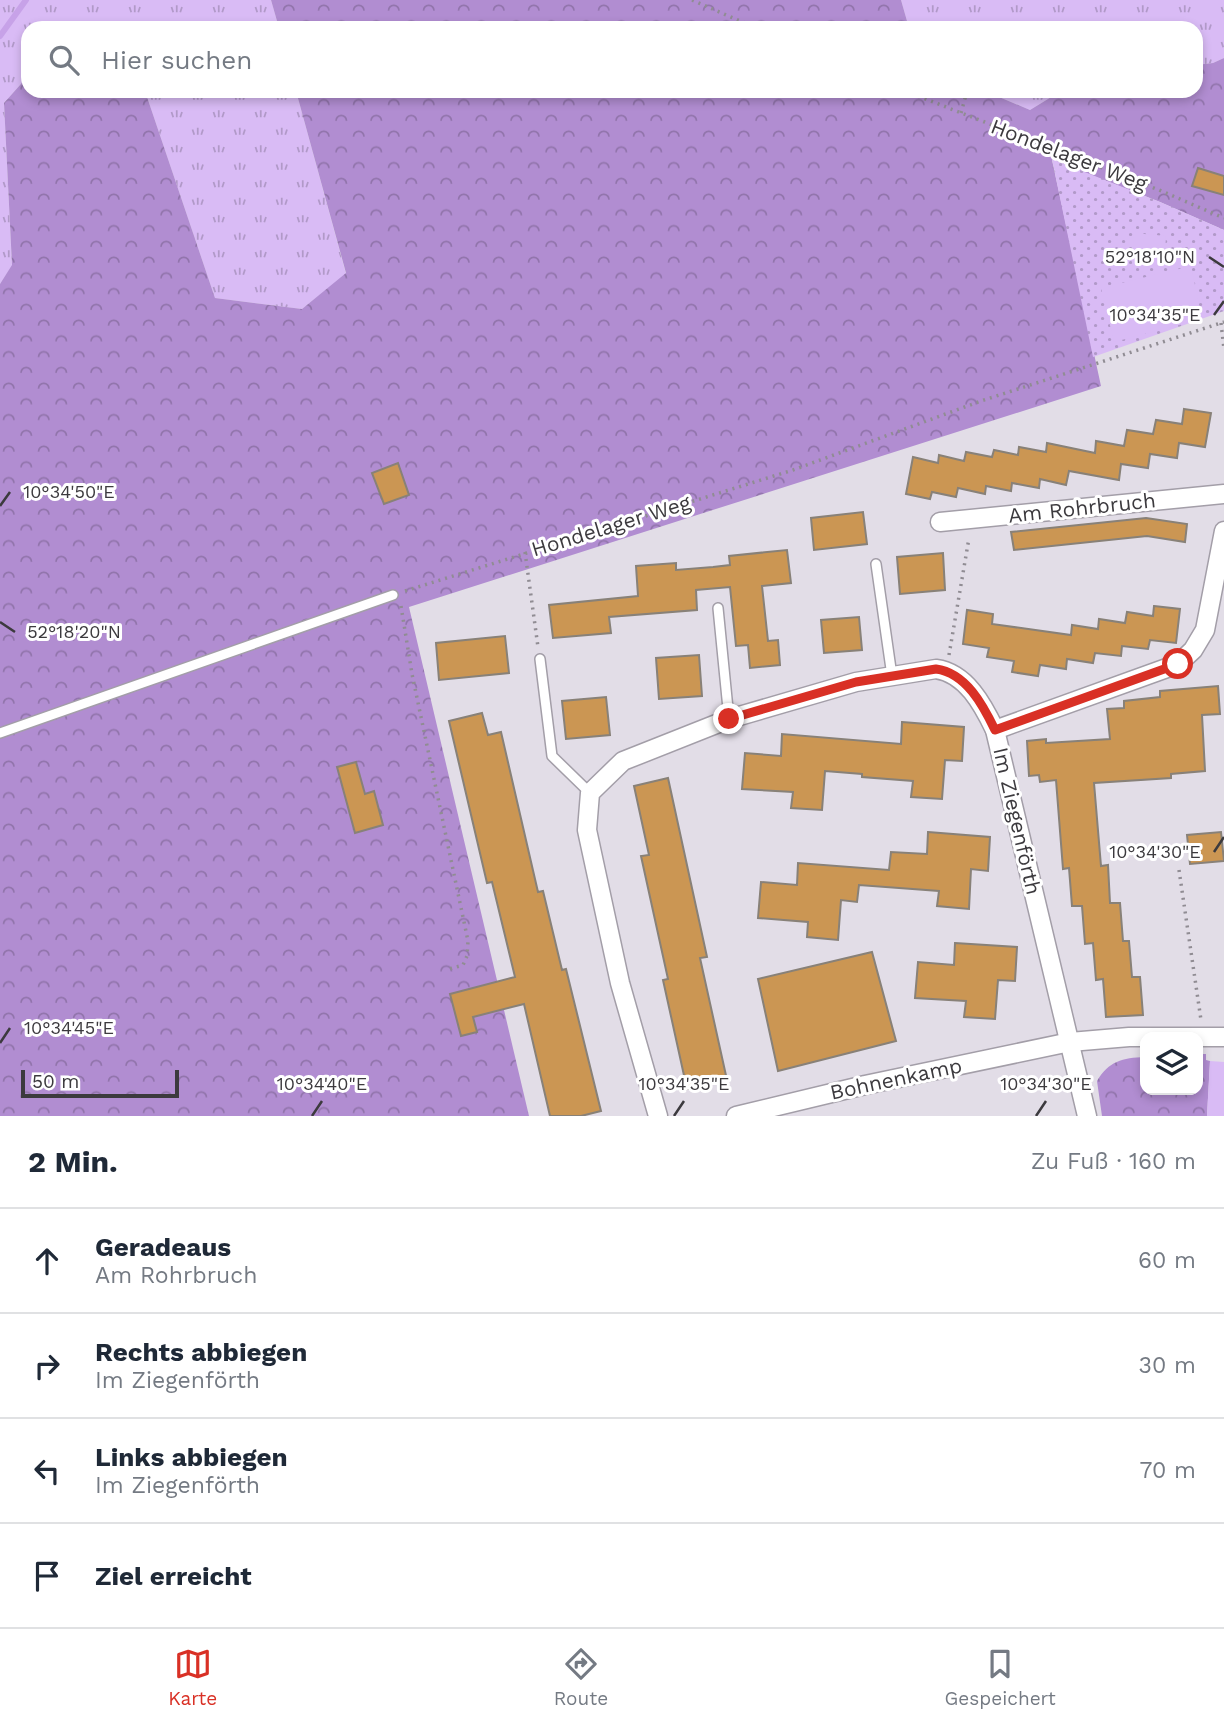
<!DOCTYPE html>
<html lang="de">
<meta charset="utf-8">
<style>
:root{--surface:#fff;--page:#f6f6f7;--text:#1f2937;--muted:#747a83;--line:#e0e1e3;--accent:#d93025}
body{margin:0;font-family:"Work Sans",sans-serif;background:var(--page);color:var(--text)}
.controls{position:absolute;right:21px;bottom:21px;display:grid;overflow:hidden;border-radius:14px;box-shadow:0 4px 10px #0003}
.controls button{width:63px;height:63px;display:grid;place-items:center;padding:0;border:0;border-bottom:2px solid var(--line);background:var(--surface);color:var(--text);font:35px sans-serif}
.scale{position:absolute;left:21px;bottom:18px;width:158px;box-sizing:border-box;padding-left:7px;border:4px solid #3c3a3e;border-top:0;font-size:19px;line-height:24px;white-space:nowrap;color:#3c3a3e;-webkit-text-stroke:5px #fff;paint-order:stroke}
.stop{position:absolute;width:21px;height:21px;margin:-16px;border:5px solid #d93025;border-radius:50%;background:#fff}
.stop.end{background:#d93025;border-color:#fff;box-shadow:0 2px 7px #0008}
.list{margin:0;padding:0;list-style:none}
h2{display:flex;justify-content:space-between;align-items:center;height:91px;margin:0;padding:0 28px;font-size:30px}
h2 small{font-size:23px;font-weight:400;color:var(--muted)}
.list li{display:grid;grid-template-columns:46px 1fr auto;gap:21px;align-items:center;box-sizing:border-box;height:105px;padding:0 28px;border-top:2px solid var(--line)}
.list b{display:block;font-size:26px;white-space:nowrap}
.list p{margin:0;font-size:23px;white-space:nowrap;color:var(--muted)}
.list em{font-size:23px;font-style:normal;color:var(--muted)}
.icon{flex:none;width:38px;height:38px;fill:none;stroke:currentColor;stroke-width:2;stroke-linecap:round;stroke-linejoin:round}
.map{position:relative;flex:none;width:1224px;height:1116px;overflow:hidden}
.search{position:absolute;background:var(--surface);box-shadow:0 4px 10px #0003;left:21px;right:21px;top:21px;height:77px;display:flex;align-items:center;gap:18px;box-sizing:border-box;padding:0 24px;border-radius:21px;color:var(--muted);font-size:26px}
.sheet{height:511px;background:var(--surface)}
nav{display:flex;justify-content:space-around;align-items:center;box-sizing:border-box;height:98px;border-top:2px solid var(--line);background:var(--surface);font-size:19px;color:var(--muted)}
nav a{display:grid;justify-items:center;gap:4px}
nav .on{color:var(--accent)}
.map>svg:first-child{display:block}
.grass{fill:url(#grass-tufts)}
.forest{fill:url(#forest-crowns)}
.park{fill:url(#park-dots)}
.garden{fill:#d9bbf5}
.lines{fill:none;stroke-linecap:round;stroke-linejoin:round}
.stream{stroke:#c7a2e8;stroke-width:6}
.building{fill:#cb9653;stroke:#888178;stroke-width:2}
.lane-casing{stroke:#a39ea8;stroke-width:12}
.street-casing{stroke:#a39ea8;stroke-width:21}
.path{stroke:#908c93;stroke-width:3.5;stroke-dasharray:2 5;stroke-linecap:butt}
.lane{stroke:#fff;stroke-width:9}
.street{stroke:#fff;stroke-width:18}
.route{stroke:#d93025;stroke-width:9}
.ticks{fill:none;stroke:#3c3a3e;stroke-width:2.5}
.labels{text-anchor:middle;stroke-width:6;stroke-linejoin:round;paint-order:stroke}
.street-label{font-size:21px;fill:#3c3a3e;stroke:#fff}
.ticks-label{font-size:18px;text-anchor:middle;fill:#3c3a3e;stroke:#fff;stroke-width:6;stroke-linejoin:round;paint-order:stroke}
</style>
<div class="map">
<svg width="1224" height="1116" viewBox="0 0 1224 1116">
<defs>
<pattern id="grass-tufts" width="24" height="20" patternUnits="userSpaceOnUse" patternTransform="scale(1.75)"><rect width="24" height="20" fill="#d9bbf5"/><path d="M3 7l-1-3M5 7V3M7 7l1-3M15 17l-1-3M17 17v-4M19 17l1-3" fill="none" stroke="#b199c8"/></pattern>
<pattern id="forest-crowns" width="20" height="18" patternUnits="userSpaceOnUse" patternTransform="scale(1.75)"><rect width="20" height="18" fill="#b18dd1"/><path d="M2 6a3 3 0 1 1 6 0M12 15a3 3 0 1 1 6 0" fill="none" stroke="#9174ab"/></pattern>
<pattern id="park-dots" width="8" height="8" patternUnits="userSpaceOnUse" patternTransform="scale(1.75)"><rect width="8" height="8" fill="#d9bbf5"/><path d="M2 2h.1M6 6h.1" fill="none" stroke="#b199c8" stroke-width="1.8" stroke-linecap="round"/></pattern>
</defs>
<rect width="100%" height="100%" fill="#e2dde7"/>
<g class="grass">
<path d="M0 0H271L279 28H28V76L4 103 12 266 0 284Z"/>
<path d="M901 0H1224V58L1213 63 1196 65V28H909Z"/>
<path d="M145 91H296L346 274 302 309 215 298Z"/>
<path d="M985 91H1061L1030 110Z"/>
</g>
<g class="forest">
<path d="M271 0H901L909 28H279Z"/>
<path d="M1224 58V230L1160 202 1052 160 1101 386 409 607 529 1116H0V284L12 265 4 103 28 76V91H145L215 298 302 309 346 273 296 91H985L1030 110 1061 91H1196V65L1213 63Z"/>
<path d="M1198 1054H1206V1060L1210 1061 1207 1116H1102L1097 1081C1109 1061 1122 1058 1145 1057V1090H1198Z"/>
</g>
<path class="park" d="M1052 159 1160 202 1224 230V311L1093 357Z"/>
<g class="garden">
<path d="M1134 233 1166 236 1164 267 1132 266Z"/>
<path d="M1191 266 1202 319 1114 342 1101 288Z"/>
<path d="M1210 1061 1224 1062V1116H1207Z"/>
</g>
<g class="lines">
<path class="stream" d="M0 36 26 0"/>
</g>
<g class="building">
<path d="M1198 168 1224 176V195L1192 186Z"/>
<path d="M1184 409 1211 413 1205 447 1179 443 1177 458 1150 454 1148 468 1121 464 1119 480 1069 471 1066 485 1040 479 1039 488 1012 483 1011 491 986 486 985 494 958 488 956 497 932 492 930 499 906 494 913 457 938 463 939 455 964 461 966 452 992 457 994 450 1018 455 1019 447 1046 452 1047 443 1095 453 1096 441 1124 446 1127 430 1153 434 1156 420 1182 424Z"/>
<path d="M398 463 409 495 384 504 372 473Z"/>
<path d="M863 512 867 544 814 550 811 518Z"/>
<path d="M1146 518 1187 524 1185 542 1147 536 1014 550 1011 532Z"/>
<path d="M787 550 791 583 762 586 768 641 778 640 780 665 750 668 748 645 736 646 730 587 696 590 697 610 609 617 611 633 553 638 549 605 638 596 636 566 676 563V570L713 567 730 565 729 556Z"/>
<path d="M943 553 945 590 900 594 897 557Z"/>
<path d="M1154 606 1180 609 1176 643 1150 640 1148 649 1122 646 1121 656 1095 653 1093 663 1067 659 1066 669 1040 665 1038 676 1012 672 1014 661 987 657 989 648 963 644 967 610 993 614 992 624 1071 635 1072 625 1098 629 1099 619 1125 623 1127 612 1153 616Z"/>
<path d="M859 617 862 650 824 653 821 620Z"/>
<path d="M505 636 509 673 439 680 436 643Z"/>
<path d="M699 655 702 696 659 699 656 658Z"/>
<path d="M1218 686 1220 714 1202 715 1205 771 1171 774V778L1094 783 1101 866 1108 865 1110 903H1120L1123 941H1129L1132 977H1140L1143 1015 1106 1017 1103 979 1096 980 1093 943 1085 944 1082 906H1072L1069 868 1063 869 1056 780 1040 782 1039 775 1029 776 1027 741 1046 739V743L1110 739 1107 709 1124 708V701L1160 697V691Z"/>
<path d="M606 697 610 735 566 739 562 701Z"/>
<path d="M482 713 488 735 501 732 538 892 543 891 562 970 566 969 601 1111 581 1116H550L524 1004 473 1017 477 1032 461 1036 450 994 515 977 492 882 487 883 449 721Z"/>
<path d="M902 722 964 727 962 761 945 760 942 799 911 797 913 781 862 777V774L825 771 822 810 791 808 793 792 742 789 745 753 781 756 782 734 901 744Z"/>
<path d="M356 762 365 794 374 791 383 825 355 833 337 767Z"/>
<path d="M668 778 707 957 700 958 727 1080 687 1089 663 980 668 979 641 856 649 855 634 786Z"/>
<path d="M928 832 990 837 988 871 971 869 969 909 937 906 939 891 859 885 857 902 841 900 838 940 807 937 808 922 758 918 761 882 797 885 798 863 889 870 891 852 927 854Z"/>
<path d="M1221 832 1224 861 1190 864 1187 835Z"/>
<path d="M955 943 1017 947 1015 981 998 980 995 1019 964 1017 966 1001 915 998 918 962 954 965Z"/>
<path d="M872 952 896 1041 778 1071 758 979Z"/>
</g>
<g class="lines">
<defs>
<g id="lane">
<path d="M876 564 892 676"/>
<path d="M718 608 729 719"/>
<path d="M540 659 552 756 590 793"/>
<path d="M0 733 393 595"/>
</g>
<g id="street">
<path d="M940 522 1224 494"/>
<path d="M995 730 1178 664 1193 650 1205 630 1224 531"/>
<path d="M658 1116 620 983 587 830 590 793 623 761 729 719 856 682 936 669C966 673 983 705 995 730L1087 1116"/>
<path d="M736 1116 865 1085 1070 1042 1129 1037H1224"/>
</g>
</defs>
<use href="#lane" class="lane-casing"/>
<use href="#street" class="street-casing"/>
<g class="path">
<path d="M692 0 756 28"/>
<path d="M905 91 1159 190 1224 218"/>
<path d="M961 113 967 91"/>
<path d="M1221 323 1224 349"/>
<path d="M525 552 538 647"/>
<path d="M405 591 793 470 981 401 1224 322"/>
<path d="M401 606 412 674 468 941 467 956 463 965 446 970"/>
<path d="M949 655 969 538"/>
<path d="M1179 870 1201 1020"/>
</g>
<use href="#lane" class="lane"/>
<use href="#street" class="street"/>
</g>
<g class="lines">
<path class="route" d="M729 719 856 682 936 669C966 673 983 705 995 730L1178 664"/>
</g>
<path class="ticks" d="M1209 257 1224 267M1214 315 1224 301M0 506 10 492M0 622 15 632M1214 852 1224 837M0 1043 10 1028M312 1116 322 1101M674 1116 684 1101M1036 1116 1046 1101"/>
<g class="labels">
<g class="street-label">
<text transform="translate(1069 155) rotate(21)" y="7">Hondelager Weg</text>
<text transform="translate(1082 508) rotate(-6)" y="7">Am Rohrbruch</text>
<text transform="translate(611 526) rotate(-17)" y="7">Hondelager Weg</text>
<text transform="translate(1017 821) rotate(77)" y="7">Im Ziegenförth</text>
<text transform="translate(896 1079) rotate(-12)" y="7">Bohnenkamp</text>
</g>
</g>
<g class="ticks-label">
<text x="1150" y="263">52°18'10"N</text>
<text x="1155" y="321">10°34'35"E</text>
<text x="69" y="498">10°34'50"E</text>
<text x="74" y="638">52°18'20"N</text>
<text x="1155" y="858">10°34'30"E</text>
<text x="69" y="1034">10°34'45"E</text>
<text x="322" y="1090">10°34'40"E</text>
<text x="684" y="1090">10°34'35"E</text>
<text x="1046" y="1090">10°34'30"E</text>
</g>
</svg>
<div class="controls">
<button><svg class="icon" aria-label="layers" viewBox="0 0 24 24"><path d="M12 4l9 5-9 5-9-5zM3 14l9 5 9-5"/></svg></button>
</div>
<div class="scale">50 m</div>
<div class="stop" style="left:1178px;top:664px"></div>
<div class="stop end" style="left:729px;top:719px"></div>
<div class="search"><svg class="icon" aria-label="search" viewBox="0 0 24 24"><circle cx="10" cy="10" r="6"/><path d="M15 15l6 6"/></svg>Hier suchen</div>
</div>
<section class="sheet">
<h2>2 Min.<small>Zu Fuß · 160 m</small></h2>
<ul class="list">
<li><svg class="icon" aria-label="ahead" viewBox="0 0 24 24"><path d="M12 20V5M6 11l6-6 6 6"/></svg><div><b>Geradeaus</b><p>Am Rohrbruch</p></div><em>60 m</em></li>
<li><svg class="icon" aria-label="right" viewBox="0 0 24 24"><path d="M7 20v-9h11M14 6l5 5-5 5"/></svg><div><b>Rechts abbiegen</b><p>Im Ziegenförth</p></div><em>30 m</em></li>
<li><svg class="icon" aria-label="left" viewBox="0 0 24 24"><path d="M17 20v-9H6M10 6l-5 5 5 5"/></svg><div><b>Links abbiegen</b><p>Im Ziegenförth</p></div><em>70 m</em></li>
<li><svg class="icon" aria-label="arrive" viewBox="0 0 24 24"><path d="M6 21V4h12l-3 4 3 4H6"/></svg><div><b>Ziel erreicht</b></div></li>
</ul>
</section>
<nav>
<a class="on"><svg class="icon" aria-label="map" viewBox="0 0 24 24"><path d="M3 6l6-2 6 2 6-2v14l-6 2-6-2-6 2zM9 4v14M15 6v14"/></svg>Karte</a>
<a><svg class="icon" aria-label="directions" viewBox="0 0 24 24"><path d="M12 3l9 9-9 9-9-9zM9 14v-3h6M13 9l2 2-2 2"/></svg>Route</a>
<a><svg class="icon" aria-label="saved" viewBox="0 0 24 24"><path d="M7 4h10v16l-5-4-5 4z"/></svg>Gespeichert</a>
</nav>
